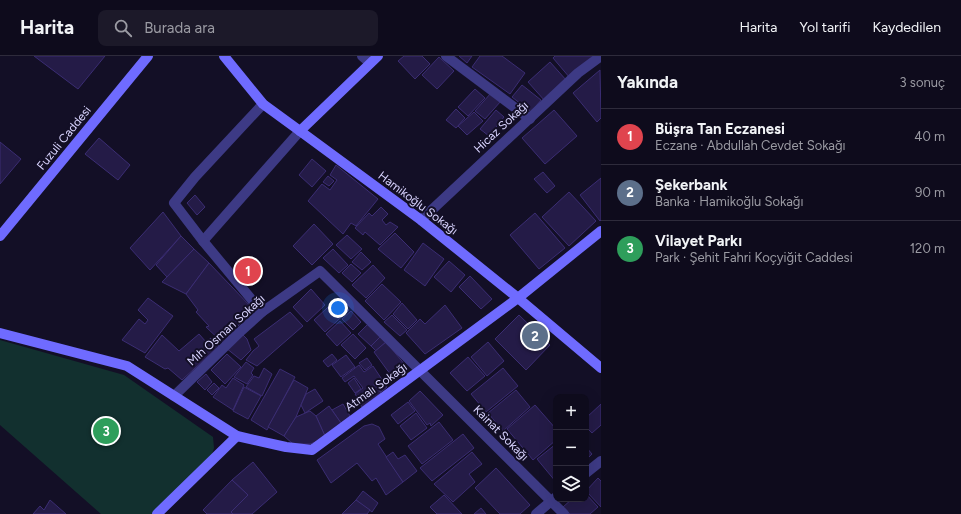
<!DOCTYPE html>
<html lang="tr">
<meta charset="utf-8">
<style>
:root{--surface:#0e0b1c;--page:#1c1929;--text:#f1f3f6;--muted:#9b9ba3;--line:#2e2b3b;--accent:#1a73e8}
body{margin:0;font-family:Figtree,sans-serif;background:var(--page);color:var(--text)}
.controls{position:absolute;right:12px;bottom:12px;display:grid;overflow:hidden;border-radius:8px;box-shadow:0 4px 16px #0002}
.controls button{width:36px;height:36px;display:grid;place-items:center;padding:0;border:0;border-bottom:1px solid var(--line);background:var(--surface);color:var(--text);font:20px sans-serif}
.you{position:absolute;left:338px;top:252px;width:14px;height:14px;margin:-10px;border:3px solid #fff;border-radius:50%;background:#1a73e8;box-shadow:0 0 0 6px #1a73e833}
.badge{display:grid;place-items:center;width:26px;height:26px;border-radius:50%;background:var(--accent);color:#fff;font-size:13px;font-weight:700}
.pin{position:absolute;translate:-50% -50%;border:2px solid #fff;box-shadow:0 1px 4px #0006}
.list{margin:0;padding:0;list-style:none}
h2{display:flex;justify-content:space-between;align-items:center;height:52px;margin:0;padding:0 16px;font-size:17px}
h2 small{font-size:13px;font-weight:400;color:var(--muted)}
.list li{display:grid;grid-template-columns:26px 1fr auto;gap:12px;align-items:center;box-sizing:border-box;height:56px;padding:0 16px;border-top:1px solid var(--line)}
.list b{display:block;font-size:15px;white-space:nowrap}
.list p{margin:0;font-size:13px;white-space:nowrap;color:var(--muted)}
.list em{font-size:13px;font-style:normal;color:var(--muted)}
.icon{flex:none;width:22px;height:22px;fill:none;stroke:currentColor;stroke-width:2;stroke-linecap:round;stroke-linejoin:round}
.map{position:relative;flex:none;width:601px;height:458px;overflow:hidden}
header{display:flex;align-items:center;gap:24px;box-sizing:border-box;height:56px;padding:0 20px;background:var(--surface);border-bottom:1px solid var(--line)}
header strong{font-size:19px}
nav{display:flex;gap:22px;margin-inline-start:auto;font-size:14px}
.search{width:280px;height:36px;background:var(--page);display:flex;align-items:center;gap:10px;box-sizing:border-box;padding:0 14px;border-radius:8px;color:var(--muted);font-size:15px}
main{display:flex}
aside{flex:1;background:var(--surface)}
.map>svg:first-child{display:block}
.green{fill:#12302f}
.building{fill:#241b47;stroke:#3b2d73}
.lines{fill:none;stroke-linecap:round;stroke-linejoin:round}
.street{stroke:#3d3a85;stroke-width:10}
.secondary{stroke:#6f6bff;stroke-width:10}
.labels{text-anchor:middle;stroke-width:4;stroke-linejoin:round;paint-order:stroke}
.street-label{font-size:12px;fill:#d9d4ff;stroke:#130f26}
</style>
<header>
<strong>Harita</strong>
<div class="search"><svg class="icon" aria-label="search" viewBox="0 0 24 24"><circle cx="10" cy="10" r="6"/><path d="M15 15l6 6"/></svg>Burada ara</div>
<nav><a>Harita</a><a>Yol tarifi</a><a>Kaydedilen</a></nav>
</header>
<main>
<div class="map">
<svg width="601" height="458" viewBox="0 0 601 458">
<rect width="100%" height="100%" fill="#130f26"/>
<path class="green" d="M0 284 124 319 213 381 214 392 211 401 154 458H101L0 369Z"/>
<g class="building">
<path d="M34 0H105L78 33Z"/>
<path d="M404 0H422L430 8 415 23 398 5Z"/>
<path d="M459 0H472L467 7Z"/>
<path d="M480 0H502L525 17 510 38 472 11Z"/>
<path d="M555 0H596L570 22 553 2Z"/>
<path d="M439 1 454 15 437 33 422 19Z"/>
<path d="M550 6 567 25 545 45 528 26Z"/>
<path d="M600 14 601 62 597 66 573 37Z"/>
<path d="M522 29 541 44 531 56 512 41Z"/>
<path d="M475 33 485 42 468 60 458 51Z"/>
<path d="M491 37 501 45 485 63 475 55Z"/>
<path d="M456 53 465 62 456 72 446 64Z"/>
<path d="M496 54 504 61 489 80 480 73Z"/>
<path d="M554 54 577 80 545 108 522 82Z"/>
<path d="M474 56 483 65 467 79 458 70Z"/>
<path d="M99 82 130 109 118 124 85 98Z"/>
<path d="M0 86 21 103 0 128Z"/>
<path d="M312 103 326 115 312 131 299 119Z"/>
<path d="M336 109 378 143 356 170 351 167 343 178 308 145 322 128 330 134 337 124 330 119Z"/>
<path d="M543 116 555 130 547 137 534 123Z"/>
<path d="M328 120 334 125 329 130 323 126Z"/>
<path d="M601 122V164L600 165 580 139Z"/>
<path d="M569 136 596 165 569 190 542 161Z"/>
<path d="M195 139 205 151 197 159 187 147Z"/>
<path d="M381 151 388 158 382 164 386 169 390 166 398 171 380 189 365 176 363 179 355 172 369 157 372 160Z"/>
<path d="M163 156 181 180 150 214 130 192Z"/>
<path d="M535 157 565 192 539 213 510 179Z"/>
<path d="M314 168 333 188 312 209 293 190Z"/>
<path d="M395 177 414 196 401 212 378 193Z"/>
<path d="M347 179 362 193 351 203 336 189Z"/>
<path d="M181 180 194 193 167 221 156 209Z"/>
<path d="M423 187 444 203 425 230 404 214Z"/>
<path d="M194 193 209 207 186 238 162 226Z"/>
<path d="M333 193 348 209 339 217 323 202Z"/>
<path d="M361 196 371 206 362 214 352 206Z"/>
<path d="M449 205 465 219 451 236 434 221Z"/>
<path d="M209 207 253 253 223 287 206 271 209 270 196 256 198 254 186 238Z"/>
<path d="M351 208 361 217 352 226 342 217Z"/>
<path d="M373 209 385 222 366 242 352 229Z"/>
<path d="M470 220 492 243 481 253 459 231Z"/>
<path d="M382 228 401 246 384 264 365 245Z"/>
<path d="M311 233 325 249 307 266 293 251Z"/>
<path d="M148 242 173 260 145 297 122 284 139 263 145 268 148 264 138 254Z"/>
<path d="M338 242 349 254 325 276 314 264Z"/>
<path d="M402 247 417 264 408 273 393 258Z"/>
<path d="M445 249 462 272 425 298 406 277 420 263 425 268Z"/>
<path d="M351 255 361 266 353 274 342 263Z"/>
<path d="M290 256 303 270 257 310 246 304 253 295 259 290 254 283Z"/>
<path d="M392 259 407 274 400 280 384 266Z"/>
<path d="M519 259 550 289 526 314 495 283Z"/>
<path d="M340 265 351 277 337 290 326 278Z"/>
<path d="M368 268 380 281 371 290 358 278Z"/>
<path d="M241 277 247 283 251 294 241 304 226 292Z"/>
<path d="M199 278 206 286 211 282 219 290 182 324 168 312 165 313 145 301 162 279 179 295Z"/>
<path d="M353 278 366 292 355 303 341 289Z"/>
<path d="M380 281 386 286 376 295 371 290Z"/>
<path d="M386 286 406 310 393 322 374 296Z"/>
<path d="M488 286 504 305 487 320 471 301Z"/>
<path d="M227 298 241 311 225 328 211 314Z"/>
<path d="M332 298 337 304 328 311 323 305Z"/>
<path d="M346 299 355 311 341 321 332 309Z"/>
<path d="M468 301 485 320 467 335 450 317Z"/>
<path d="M367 302 372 309 365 314 359 307Z"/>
<path d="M246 306 254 312 251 317 253 319 247 328 234 321Z"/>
<path d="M359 309 364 316 373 310 387 331 381 336 375 328 357 341 355 338 363 332 354 320 345 326 342 322Z"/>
<path d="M264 312 272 318 262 340 246 331 254 320 259 322Z"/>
<path d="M503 312 518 330 486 356 471 338Z"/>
<path d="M280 313 295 321 267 374 251 364Z"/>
<path d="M206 318 212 326 205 334 197 326Z"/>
<path d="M233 322 244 329 233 354 213 341 222 329 226 332Z"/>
<path d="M354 322 361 333 355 337 348 327Z"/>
<path d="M294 324 308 332 296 361 284 380 268 371Z"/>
<path d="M214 327 219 332 212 339 207 334Z"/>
<path d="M375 329 381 337 362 351 357 343Z"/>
<path d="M244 331 261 340 248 363 233 355Z"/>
<path d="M315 333 323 345 305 357 301 349 306 338Z"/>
<path d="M516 334 530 351 503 375 488 357Z"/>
<path d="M420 335 443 359 431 370 430 367 427 369 409 345Z"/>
<path d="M408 346 415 355 398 368 391 359Z"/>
<path d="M343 348 350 360 341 367 332 354Z"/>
<path d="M601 348V369L592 377 586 371V362Z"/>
<path d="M535 349 556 373V384L533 404 507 373Z"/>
<path d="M329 350 341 367 325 380 316 360Z"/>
<path d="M310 355 316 360 325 380 324 383 310 388H293L284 380 296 361Z"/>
<path d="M416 357 427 372 411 384 400 370Z"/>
<path d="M439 366 453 384 422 408 408 390Z"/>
<path d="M372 368 379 371 385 383 378 388 403 426 386 439 376 422 372 425 357 407 331 427 317 404 364 370Z"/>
<path d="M463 378 474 392 432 425 420 412Z"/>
<path d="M556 388V426L537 403Z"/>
<path d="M586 391 592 398 586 404Z"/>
<path d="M393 396 398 403 405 399 417 415 403 426 386 401Z"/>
<path d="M472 396 482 408 469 418 475 426 453 446 434 428Z"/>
<path d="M253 406 277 436 252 458H233L231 456 248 439 232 424Z"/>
<path d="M496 412 530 449 520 458H500L475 432Z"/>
<path d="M598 422 601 425V451L586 435Z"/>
<path d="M232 424 248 439 231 456 233 458H207L203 454Z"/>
<path d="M363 435 378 447 372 456 356 444Z"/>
<path d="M586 438 598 451 590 458H570L563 451 572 443H586Z"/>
<path d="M444 439 462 458H437L430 451Z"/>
<path d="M50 444 66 458H33L40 450 44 454Z"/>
<path d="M356 444 370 454 367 458H342Z"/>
<path d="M481 452 486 458H474Z"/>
</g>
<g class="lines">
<g class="street">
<path d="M362 0 370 7"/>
<path d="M446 0 530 63"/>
<path d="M421 164 578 17 601 0"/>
<path d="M203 185 300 75"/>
<path d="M262 256 203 185 174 147 195 121 263 48"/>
<path d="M174 340 241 275 262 256 320 215 564 458"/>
<path d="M586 417 601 405"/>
<path d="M536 458 556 441"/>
</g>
<g class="secondary">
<path d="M224 0 263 48 300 75 421 164 518 242 601 312"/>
<path d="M300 75 378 0"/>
<path d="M0 180 148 0"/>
<path d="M0 277 127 310 237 380 286 391 312 394 518 242 601 175"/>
<path d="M157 458 237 380"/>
</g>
</g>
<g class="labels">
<g class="street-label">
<text transform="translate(501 71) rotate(-43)" y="4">Hicaz Sokağı</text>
<text transform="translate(64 82) rotate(-51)" y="4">Fuzuli Caddesi</text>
<text transform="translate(418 147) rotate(37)" y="4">Hamikoğlu Sokağı</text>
<text transform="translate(226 274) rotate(-42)" y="4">Mıh Osman Sokağı</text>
<text transform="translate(376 331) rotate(-36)" y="4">Atmalı Sokağı</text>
<text transform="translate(501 377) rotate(45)" y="4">Kainat Sokağı</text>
</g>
</g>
</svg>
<div class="controls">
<button>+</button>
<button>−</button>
<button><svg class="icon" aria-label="layers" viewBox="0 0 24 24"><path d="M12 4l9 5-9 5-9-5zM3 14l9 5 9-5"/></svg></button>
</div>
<div class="you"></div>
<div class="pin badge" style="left:248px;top:215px;background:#e0444e">1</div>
<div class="pin badge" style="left:535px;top:280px;background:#5c6f8a">2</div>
<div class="pin badge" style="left:106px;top:375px;background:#2e9e5b">3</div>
</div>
<aside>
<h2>Yakında<small>3 sonuç</small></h2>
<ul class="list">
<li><span class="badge" style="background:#e0444e">1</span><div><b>Büşra Tan Eczanesi</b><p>Eczane · Abdullah Cevdet Sokağı</p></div><em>40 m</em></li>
<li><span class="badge" style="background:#5c6f8a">2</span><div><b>Şekerbank</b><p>Banka · Hamikoğlu Sokağı</p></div><em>90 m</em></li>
<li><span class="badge" style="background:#2e9e5b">3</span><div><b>Vilayet Parkı</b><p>Park · Şehit Fahri Koçyiğit Caddesi</p></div><em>120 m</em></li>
</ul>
</aside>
</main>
